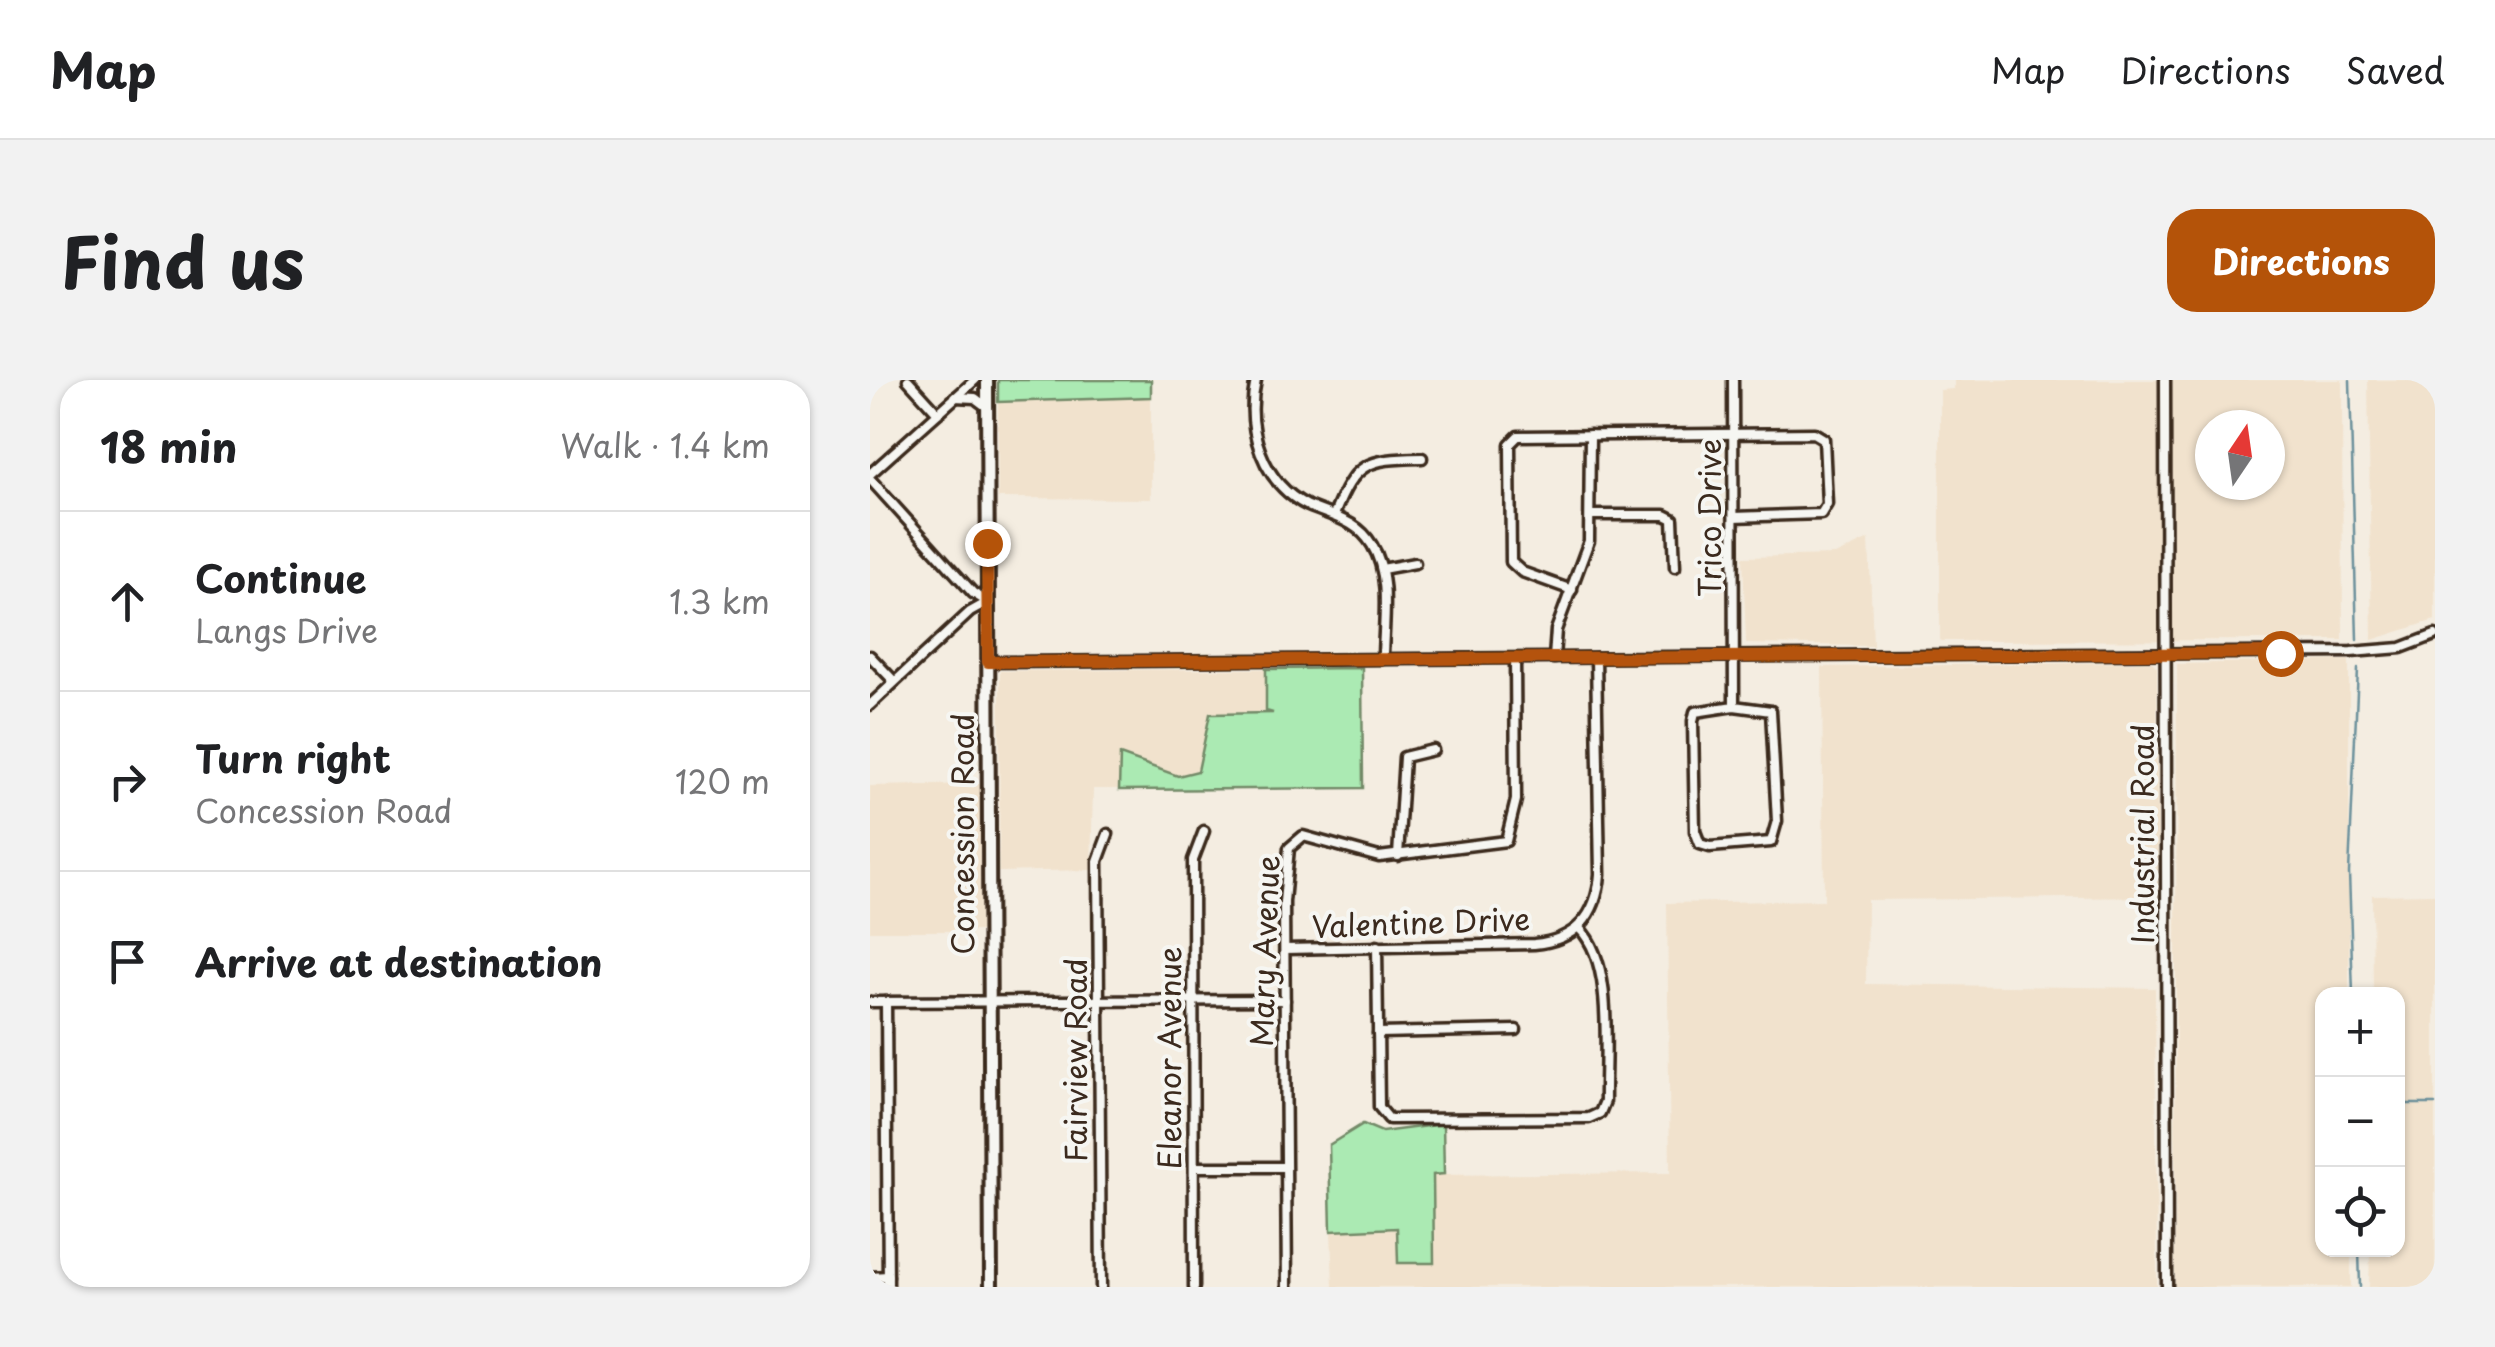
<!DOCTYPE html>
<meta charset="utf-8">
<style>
:root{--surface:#fff;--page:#f2f2f2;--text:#202124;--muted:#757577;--line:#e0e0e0;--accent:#b45309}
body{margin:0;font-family:"Playpen Sans",sans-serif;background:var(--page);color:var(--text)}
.controls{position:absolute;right:30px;bottom:30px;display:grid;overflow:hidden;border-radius:20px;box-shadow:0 2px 8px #0004}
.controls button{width:90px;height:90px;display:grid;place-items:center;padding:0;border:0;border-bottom:2px solid var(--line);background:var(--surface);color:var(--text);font:50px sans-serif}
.compass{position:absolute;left:1325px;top:30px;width:90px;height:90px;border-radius:50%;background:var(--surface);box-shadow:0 2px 8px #0004;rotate:13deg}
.stop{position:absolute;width:30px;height:30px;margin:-22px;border:8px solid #b45309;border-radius:50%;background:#fff}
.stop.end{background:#b45309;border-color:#fff;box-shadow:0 2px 10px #0008}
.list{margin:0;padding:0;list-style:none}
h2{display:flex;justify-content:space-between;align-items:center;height:130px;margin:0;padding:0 40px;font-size:42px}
h2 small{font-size:32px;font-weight:400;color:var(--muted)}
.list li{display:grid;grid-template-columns:65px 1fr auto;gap:30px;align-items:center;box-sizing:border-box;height:180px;padding:0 40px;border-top:2px solid var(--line)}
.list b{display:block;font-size:38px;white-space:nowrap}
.list p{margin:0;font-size:32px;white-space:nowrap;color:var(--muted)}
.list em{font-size:32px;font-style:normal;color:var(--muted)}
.icon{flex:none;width:55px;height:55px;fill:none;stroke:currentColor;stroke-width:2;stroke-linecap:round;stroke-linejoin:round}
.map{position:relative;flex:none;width:1565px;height:907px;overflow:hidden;border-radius:30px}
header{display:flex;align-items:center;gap:60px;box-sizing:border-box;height:140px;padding:0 50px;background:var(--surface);border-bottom:2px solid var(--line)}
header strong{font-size:48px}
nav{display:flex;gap:55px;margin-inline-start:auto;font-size:35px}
.intro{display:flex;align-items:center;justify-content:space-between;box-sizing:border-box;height:240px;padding:0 60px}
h1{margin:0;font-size:70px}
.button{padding:25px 45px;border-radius:30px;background:var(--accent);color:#fff;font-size:35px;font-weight:700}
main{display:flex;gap:60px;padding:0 60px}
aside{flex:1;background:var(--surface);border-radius:30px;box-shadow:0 2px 8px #0004}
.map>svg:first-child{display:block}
.built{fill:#f1e2cd;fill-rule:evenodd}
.green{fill:#abeab3;stroke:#738a68;stroke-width:2.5}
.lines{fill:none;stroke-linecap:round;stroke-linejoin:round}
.stream{stroke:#6d919c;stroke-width:2.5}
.minor-casing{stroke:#3b2a1e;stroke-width:15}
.major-casing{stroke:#3b2a1e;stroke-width:18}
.minor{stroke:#f6f6f2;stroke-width:8}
.major{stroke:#f6f6f2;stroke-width:10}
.route{stroke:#b45309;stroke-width:12}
.labels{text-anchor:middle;stroke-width:8;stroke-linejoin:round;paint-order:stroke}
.street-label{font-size:30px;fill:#3b2a1e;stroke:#f6f6f2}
</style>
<header>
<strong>Map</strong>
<nav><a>Map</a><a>Directions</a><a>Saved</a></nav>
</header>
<div class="intro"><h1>Find us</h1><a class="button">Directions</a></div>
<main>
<aside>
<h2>18 min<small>Walk · 1.4 km</small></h2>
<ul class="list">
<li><svg class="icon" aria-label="ahead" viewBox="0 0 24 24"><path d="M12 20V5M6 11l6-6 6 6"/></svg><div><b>Continue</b><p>Langs Drive</p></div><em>1.3 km</em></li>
<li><svg class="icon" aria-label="right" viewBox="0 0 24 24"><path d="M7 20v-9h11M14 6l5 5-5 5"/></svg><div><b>Turn right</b><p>Concession Road</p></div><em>120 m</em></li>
<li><svg class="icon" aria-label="arrive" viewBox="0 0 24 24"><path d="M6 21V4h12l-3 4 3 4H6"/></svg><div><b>Arrive at destination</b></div></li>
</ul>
</aside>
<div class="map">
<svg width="1565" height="907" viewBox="0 0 1565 907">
<rect width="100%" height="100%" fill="#f4ede1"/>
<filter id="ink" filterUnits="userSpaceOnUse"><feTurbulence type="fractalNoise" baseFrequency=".01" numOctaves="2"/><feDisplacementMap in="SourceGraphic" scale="20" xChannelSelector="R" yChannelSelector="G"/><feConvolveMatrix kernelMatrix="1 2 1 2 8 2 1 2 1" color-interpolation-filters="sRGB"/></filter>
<g filter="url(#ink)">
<g class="built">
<path d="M1084 0H1472L1473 260 1070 261V10L1084 9ZM1340 45H1400V105H1340Z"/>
<path d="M1498 0H1565V240L1502 260Z"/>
<path d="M281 17V119L128 118V22Z"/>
<path d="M999 159 1003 266 876 264 873 177 965 175Z"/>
<path d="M1479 280V614H1452V869L1481 870V907H1305L1307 284Z"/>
<path d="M1282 282 1287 287 1288 517 997 520 996 604 1285 608 1287 907H463L461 851 528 848 564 882 563 795 800 793 797 523 954 520 952 287Z"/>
<path d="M492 288 493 408 223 409 221 490 129 492 130 291Z"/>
<path d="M110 404 111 551H0V406Z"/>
<path d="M1565 514V907H1499L1500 870 1528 869V614H1503L1502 515Z"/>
</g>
<g class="green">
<path d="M128 0H281V17L128 22Z"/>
<path d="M492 288 493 408 249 410 250 375 308 396 328 391 340 334 403 333 396 331V289Z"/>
<path d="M493 744 512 752 573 744 574 794 563 795 564 883H528L527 848 461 851 459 765Z"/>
</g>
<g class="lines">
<g class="stream">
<path d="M1480 0 1487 260"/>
<path d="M1483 614 1479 493 1488 289"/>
<path d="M1528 724H1565"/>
<path d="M1489 869 1490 907"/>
</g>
<defs>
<g id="minor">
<path d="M38 0 68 33"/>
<path d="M386 0C375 48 392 103 438 126 463 137 487 140 502 165 522 197 513 244 513 279"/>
<path d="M863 0 864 326 901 331 907 441 901 462 840 467 830 464 825 451 823 341 825 332 864 326"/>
<path d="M1295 0 1297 907"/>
<path d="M85 17 105 18 117 27"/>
<path d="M0 94 105 0"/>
<path d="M0 99 103 213 118 222"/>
<path d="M464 135C485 82 496 79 552 78"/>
<path d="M722 135H795L803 139 805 187"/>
<path d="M512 189 545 183"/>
<path d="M702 210 652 192 641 182 640 64 648 56 944 53 954 59 957 124 951 134 864 137"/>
<path d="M0 276 23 300"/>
<path d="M684 278 686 250 719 161 720 55"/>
<path d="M118 282 1481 272 1531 268 1565 255"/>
<path d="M0 325 100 232 118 222"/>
<path d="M528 476 534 377 563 370"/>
<path d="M507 566 509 727 519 739 719 738 730 733 735 721C734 671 745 584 709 548"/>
<path d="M415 569 664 564C706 560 727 536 730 494L726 278"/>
<path d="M0 622 415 620"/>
<path d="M16 622 18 907"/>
<path d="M508 653 646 650"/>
<path d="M324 787H415"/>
<path d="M0 897 18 896"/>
<path d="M231 907 228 481 238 454"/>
<path d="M324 907 323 480 334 451"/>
<path d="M417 907 414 522 419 468 433 456 509 477 636 461 646 420 645 279"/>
</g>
<path id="major" d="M117 0 121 907"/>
</defs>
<use href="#minor" class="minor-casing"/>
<use href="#major" class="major-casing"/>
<use href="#minor" class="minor"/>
<use href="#major" class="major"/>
</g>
</g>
<g class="lines" filter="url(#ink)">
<path class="route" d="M117 163 118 282 1410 273"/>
</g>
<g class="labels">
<g class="street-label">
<text transform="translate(841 138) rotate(-90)" y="10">Trico Drive</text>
<text transform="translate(94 454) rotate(-90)" y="10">Concession Road</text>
<text transform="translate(1274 454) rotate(-90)" y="10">Industrial Road</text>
<text transform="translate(551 544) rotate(-2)" y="10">Valentine Drive</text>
<text transform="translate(396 571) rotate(-88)" y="10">Mary Avenue</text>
<text transform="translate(301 678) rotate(-90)" y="10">Eleanor Avenue</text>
<text transform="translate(207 680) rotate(-90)" y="10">Fairview Road</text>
</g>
</g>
</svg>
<div class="controls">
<button>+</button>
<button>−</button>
<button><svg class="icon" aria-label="locate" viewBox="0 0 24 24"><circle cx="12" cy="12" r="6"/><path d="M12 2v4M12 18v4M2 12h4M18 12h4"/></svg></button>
</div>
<svg class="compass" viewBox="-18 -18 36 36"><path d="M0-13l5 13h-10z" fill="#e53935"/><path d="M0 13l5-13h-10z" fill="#757577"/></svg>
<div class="stop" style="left:1410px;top:273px"></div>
<div class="stop end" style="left:117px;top:163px"></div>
</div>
</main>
